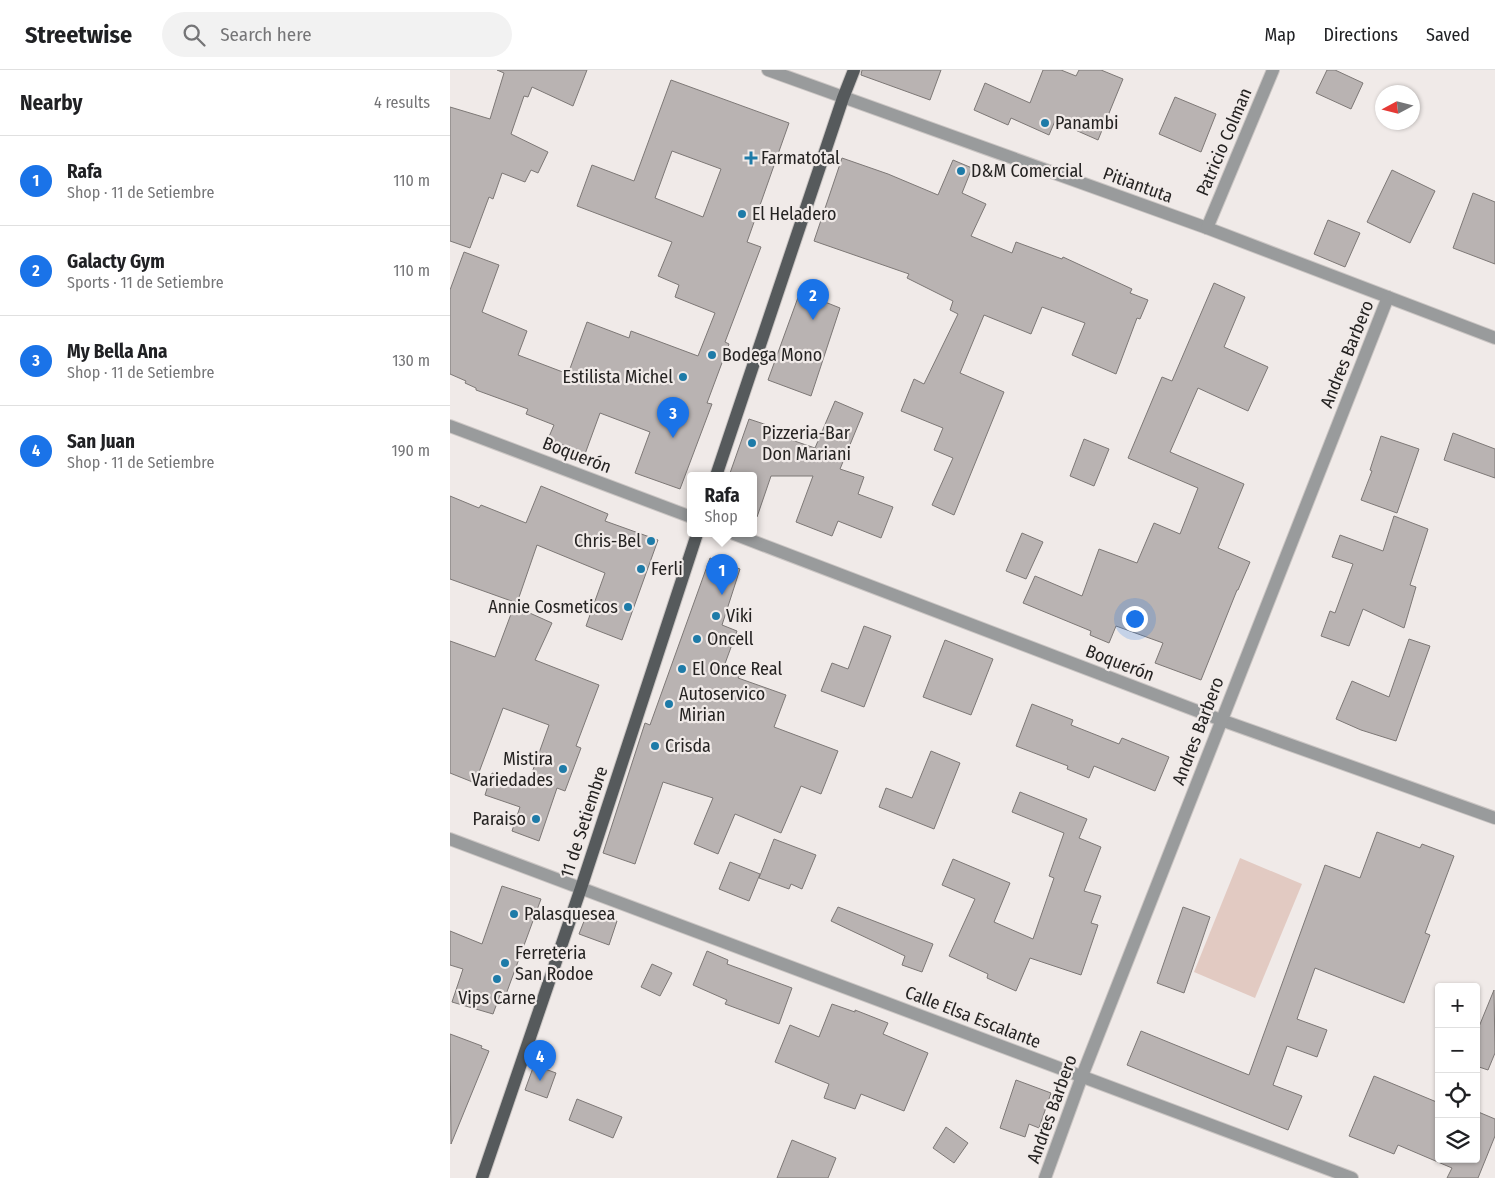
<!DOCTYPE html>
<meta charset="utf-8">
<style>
:root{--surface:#fff;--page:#f2f2f2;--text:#202124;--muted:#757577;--line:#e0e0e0;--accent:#1a73e8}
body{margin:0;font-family:"Fira Sans Condensed",sans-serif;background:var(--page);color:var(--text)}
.controls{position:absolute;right:15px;bottom:15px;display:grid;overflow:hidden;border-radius:5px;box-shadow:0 1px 4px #0004}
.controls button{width:45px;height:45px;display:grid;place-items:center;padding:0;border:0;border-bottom:1px solid var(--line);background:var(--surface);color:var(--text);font:25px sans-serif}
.compass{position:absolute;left:925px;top:15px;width:45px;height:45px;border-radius:50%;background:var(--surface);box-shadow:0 1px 4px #0004;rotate:263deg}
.you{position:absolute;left:684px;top:548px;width:18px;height:18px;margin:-12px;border:4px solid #fff;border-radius:50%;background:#1a73e8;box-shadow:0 0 0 8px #1a73e833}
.badge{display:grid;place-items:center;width:32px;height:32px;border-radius:50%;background:var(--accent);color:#fff;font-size:16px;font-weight:700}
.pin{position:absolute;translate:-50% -41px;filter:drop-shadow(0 1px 2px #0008)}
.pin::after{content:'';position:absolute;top:26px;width:18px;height:15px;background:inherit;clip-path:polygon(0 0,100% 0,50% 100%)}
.popup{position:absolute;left:237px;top:402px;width:70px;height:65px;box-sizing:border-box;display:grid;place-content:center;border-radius:5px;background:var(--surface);filter:drop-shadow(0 1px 4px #0005);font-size:16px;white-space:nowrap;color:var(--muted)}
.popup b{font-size:19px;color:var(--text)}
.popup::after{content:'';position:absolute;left:50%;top:100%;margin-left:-10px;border:10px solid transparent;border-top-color:var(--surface)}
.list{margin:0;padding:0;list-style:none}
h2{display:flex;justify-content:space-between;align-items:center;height:65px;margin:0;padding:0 20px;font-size:21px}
h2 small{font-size:16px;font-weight:400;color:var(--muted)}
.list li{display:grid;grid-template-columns:32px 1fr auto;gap:15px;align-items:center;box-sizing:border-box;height:90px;padding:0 20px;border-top:1px solid var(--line)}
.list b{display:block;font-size:19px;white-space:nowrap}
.list p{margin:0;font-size:16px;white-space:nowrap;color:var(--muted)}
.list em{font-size:16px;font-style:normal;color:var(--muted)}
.icon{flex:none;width:28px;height:28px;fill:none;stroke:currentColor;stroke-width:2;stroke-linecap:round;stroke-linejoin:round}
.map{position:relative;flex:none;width:1045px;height:1108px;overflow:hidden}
header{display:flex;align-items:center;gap:30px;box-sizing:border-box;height:70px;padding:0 25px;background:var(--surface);border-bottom:1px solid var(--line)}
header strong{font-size:24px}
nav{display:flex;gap:28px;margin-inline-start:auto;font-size:18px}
.search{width:350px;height:45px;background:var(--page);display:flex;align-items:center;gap:12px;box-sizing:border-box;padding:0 18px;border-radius:28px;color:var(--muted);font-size:19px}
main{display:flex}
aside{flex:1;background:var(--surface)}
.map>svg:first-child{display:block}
.green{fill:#e2cac2}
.building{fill:#b9b3b2;stroke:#7d7876;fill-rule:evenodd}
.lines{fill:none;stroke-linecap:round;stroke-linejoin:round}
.minor-casing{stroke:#cbc6c4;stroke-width:14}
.major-casing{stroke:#cbc6c4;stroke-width:14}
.minor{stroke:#999b9c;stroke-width:12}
.major{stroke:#565a5c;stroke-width:12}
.poi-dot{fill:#1e7ba8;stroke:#f0eae8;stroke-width:2}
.labels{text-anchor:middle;stroke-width:4.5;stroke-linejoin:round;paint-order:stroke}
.poi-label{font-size:18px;fill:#252322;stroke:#f0eae8;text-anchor:start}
.street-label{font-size:18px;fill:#252322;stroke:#f0eae8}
</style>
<header>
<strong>Streetwise</strong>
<div class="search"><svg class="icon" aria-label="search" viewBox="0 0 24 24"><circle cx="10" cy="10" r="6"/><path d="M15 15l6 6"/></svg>Search here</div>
<nav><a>Map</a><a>Directions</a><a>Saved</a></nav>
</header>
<main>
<aside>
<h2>Nearby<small>4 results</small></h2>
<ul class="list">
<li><span class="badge">1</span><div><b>Rafa</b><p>Shop · 11 de Setiembre</p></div><em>110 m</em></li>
<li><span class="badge">2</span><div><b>Galacty Gym</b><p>Sports · 11 de Setiembre</p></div><em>110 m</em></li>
<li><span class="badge">3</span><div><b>My Bella Ana</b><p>Shop · 11 de Setiembre</p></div><em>130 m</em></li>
<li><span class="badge">4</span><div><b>San Juan</b><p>Shop · 11 de Setiembre</p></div><em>190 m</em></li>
</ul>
</aside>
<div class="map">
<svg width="1045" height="1108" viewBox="0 0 1045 1108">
<rect width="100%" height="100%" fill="#f0eae8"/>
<path class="green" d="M790 788 852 814 805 928 744 902Z"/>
<g class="building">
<path d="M47 0H137L123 36 82 17 78 27 74 26 61 64 98 82 88 103 81 100 75 112 52 103 43 129 39 127 20 178 0 171V37L40 49 54 3Z"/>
<path d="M412 0H491L480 30 411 5Z"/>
<path d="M593 0H611L626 6 629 0H651L673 9 648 70 605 51 599 65 561 48 558 55 524 40 535 13 580 33Z"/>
<path d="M877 0H885L913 13 901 39 866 23Z"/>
<path d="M221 10 339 53 297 172 311 177 275 272 279 274 257 333 262 334 230 419 185 403 200 362 150 343 135 384 98 369 104 355 76 344 78 339 26 320V318L15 313 16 311 0 304V220L14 182 49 195 32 242 77 261 68 285 118 304 137 252 179 268 181 261 248 286 265 243 225 227 229 215 208 206 222 172 127 136 142 95 184 111ZM222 81 271 99 253 147 205 128Z"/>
<path d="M725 27 766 44 751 82 709 64Z"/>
<path d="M392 88 438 104 488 125 503 90 522 98 512 123 536 134 521 166 562 183 566 172 612 189 613 187 682 219 680 223 698 230 690 249 687 248 666 304 622 285 635 253 592 237 581 264 534 245 510 303 554 322 504 445 482 435 503 388 484 380 493 358 451 341 464 309 474 314 508 244 500 240 503 231 457 208 459 204 364 171Z"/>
<path d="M942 100 985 121 960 173 917 152Z"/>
<path d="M1023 123 1045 132V194L1003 178Z"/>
<path d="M878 150 910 163 895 197 864 184Z"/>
<path d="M764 213 795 227 774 277 818 297 798 341 748 318 720 382 794 414 768 478 800 492 788 520H787L751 610 705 593 713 573 666 556 659 573 640 565 641 561 573 533 585 506 632 526 649 479 687 493 704 453 730 464 748 418 678 388 712 307 722 311Z"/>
<path d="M350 222 390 238 361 326 318 310Z"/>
<path d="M385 331 413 343 390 399 414 407 408 424 443 437 431 468 388 451 382 466 346 452 363 406H321L307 447 303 446V406H279L299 349 320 356 318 362 365 378Z"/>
<path d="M1003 363 1045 379V408L994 390Z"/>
<path d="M931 366 969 379 947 443 911 430 922 401 920 400Z"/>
<path d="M634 369 659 379 644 416 620 406Z"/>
<path d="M91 416 158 444 155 451 208 470 172 570 136 556 155 503 87 475 67 533 0 509V426L29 438 31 435 76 453Z"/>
<path d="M944 446 978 459 960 515 966 517 954 558 913 539 899 576 871 566 880 541 885 543 903 494 882 487 890 465 933 481Z"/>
<path d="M572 463 593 472 576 509 556 501Z"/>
<path d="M260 488 290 499 272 555 287 561 273 599 290 605 288 608 336 625 324 657 388 681 371 724 351 716 331 763 285 744 268 784 244 774 263 728 213 712 185 794 153 783 195 653 200 655Z"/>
<path d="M64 536 102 553 85 590 149 615 126 676 131 678 115 721 107 718 89 771 62 761 70 737 35 725 42 703 78 714 99 655 53 638 25 713 0 703V571L45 587Z"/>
<path d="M414 556 441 566 414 637 371 621 382 593 398 599Z"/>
<path d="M959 569 980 576 946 671 911 660 886 649 902 611 939 627Z"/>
<path d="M495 570 543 589 521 645 473 627Z"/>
<path d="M582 634 623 650 621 655 669 674 672 668 719 687 705 721 644 696 639 708 617 699 618 696 566 676Z"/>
<path d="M481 681 510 693 484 759 429 737 436 718 462 728Z"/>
<path d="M570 722 637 749 629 768 651 777 634 821 651 826 641 853 648 855 631 905 580 888 566 921 537 908 538 904 499 886 525 829 492 815 503 789 560 813 544 852 583 869 604 808 599 806 614 763 562 742Z"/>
<path d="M927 762 970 778 972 774 1004 786 975 863 980 865 954 933 865 898 847 949 877 960 867 987 837 976 823 1015 852 1026 838 1060 677 995 691 961 799 1005 875 795 910 808Z"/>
<path d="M324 769 366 785 352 819 341 814 339 819 309 808Z"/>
<path d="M280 792 310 804 299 831 269 819Z"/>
<path d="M52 816 91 829 55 927 50 925 43 944 2 932 13 899 0 895V861L32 874Z"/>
<path d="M388 837 483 874 472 902 452 895 455 886 381 851Z"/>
<path d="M733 837 760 847 734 923 707 913Z"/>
<path d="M138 841 167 851 159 875 129 864Z"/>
<path d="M257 881 278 890 277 894 342 918 329 954 275 934 277 930 243 915Z"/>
<path d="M202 894 222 903 210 926 191 917Z"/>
<path d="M1044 920 1045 983 1038 1000 1026 996V964Z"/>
<path d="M382 934 405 942V940L438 953 433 964 478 983 454 1041 411 1024 405 1039 374 1028 379 1014 325 992 340 955 369 967Z"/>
<path d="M0 964 32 976 31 978 39 981 1 1074Z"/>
<path d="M84 995 106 1003 97 1028 75 1020Z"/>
<path d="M924 1006 989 1033V1089H1026V1041L1045 1049V1066L1028 1108H997L1002 1098 948 1075 944 1084 899 1066Z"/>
<path d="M566 1010 601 1023 589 1058 579 1054 575 1067 550 1058Z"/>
<path d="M127 1029 172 1047 163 1068 119 1050Z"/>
<path d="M496 1057 518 1073 504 1093 483 1078Z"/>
<path d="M342 1070 386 1088 378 1108H327Z"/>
</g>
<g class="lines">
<defs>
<g id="minor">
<path d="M318 0 757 158 1045 268"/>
<path d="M757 158 823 0"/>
<path d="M0 356 241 447"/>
<path d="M284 464 771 650 1045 748"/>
<path d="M0 769 902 1108"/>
<path d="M595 1108 632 1006 938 227"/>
</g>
<g id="major">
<path d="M266 406 393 28 404 0"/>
<path d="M32 1108 131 818 247 464"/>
</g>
</defs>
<use href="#minor" class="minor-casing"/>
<use href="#major" class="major-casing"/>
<use href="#minor" class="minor"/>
<use href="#major" class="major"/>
</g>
<g class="poi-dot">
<circle cx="595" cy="53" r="5"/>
<path d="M298.5 80.5h5v5h5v5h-5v5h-5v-5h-5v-5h5z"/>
<circle cx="511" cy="101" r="5"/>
<circle cx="292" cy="144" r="5"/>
<circle cx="262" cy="285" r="5"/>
<circle cx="233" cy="307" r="5"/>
<circle cx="302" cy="373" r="5"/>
<circle cx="201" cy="471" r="5"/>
<circle cx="191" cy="499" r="5"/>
<circle cx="178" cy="537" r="5"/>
<circle cx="266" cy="546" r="5"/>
<circle cx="247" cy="569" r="5"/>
<circle cx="232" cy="599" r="5"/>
<circle cx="219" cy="634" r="5"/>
<circle cx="205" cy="676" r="5"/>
<circle cx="113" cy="699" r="5"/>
<circle cx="86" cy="749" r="5"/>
<circle cx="64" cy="844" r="5"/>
<circle cx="55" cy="893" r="5"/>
<circle cx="47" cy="909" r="5"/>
</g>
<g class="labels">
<g class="poi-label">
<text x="605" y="59">Panambi</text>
<text x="311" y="94">Farmatotal</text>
<text x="521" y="107">D&amp;M Comercial</text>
<text x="302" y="150">El Heladero</text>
<text x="272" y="291">Bodega Mono</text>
<text x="223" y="313" text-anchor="end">Estilista Michel</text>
<text x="312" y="369">Pizzeria-Bar<tspan x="312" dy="21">Don Mariani</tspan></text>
<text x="191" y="477" text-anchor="end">Chris-Bel</text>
<text x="201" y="505">Ferli</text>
<text x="168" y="543" text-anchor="end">Annie Cosmeticos</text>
<text x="276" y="552">Viki</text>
<text x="257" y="575">Oncell</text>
<text x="242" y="605">El Once Real</text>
<text x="229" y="630">Autoservico<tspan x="229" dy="21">Mirian</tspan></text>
<text x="215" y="682">Crisda</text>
<text x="103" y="695" text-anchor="end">Mistira<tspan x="103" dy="21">Variedades</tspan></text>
<text x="76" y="755" text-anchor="end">Paraiso</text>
<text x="74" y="850">Palasquesea</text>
<text x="65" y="889">Ferreteria<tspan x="65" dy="21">San Rodoe</tspan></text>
<text x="47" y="934" text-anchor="middle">Vips Carne</text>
</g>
<g class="street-label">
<text transform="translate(774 72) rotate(-67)" y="6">Patricio Colman</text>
<text transform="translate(688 115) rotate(20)" y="6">Pitiantuta</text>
<text transform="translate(897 284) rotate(-68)" y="6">Andres Barbero</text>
<text transform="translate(127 385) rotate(21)" y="6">Boquerón</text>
<text transform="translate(670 593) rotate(21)" y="6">Boquerón</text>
<text transform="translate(748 661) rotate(-69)" y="6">Andres Barbero</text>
<text transform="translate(134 752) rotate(-72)" y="6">11 de Setiembre</text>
<text transform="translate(523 947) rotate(21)" y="6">Calle Elsa Escalante</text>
<text transform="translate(602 1039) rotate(-70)" y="6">Andres Barbero</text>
</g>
</g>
</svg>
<div class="controls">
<button>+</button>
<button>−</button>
<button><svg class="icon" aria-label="locate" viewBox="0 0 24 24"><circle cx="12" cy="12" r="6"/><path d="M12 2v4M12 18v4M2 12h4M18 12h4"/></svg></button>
<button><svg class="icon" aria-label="layers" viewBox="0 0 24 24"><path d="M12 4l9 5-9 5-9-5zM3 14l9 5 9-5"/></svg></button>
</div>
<svg class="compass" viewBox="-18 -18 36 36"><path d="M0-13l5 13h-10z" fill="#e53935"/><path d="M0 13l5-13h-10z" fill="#757577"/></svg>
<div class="you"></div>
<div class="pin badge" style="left:272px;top:525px">1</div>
<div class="popup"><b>Rafa</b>Shop</div>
<div class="pin badge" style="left:363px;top:250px">2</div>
<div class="pin badge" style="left:223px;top:368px">3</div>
<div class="pin badge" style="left:90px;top:1011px">4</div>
</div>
</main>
